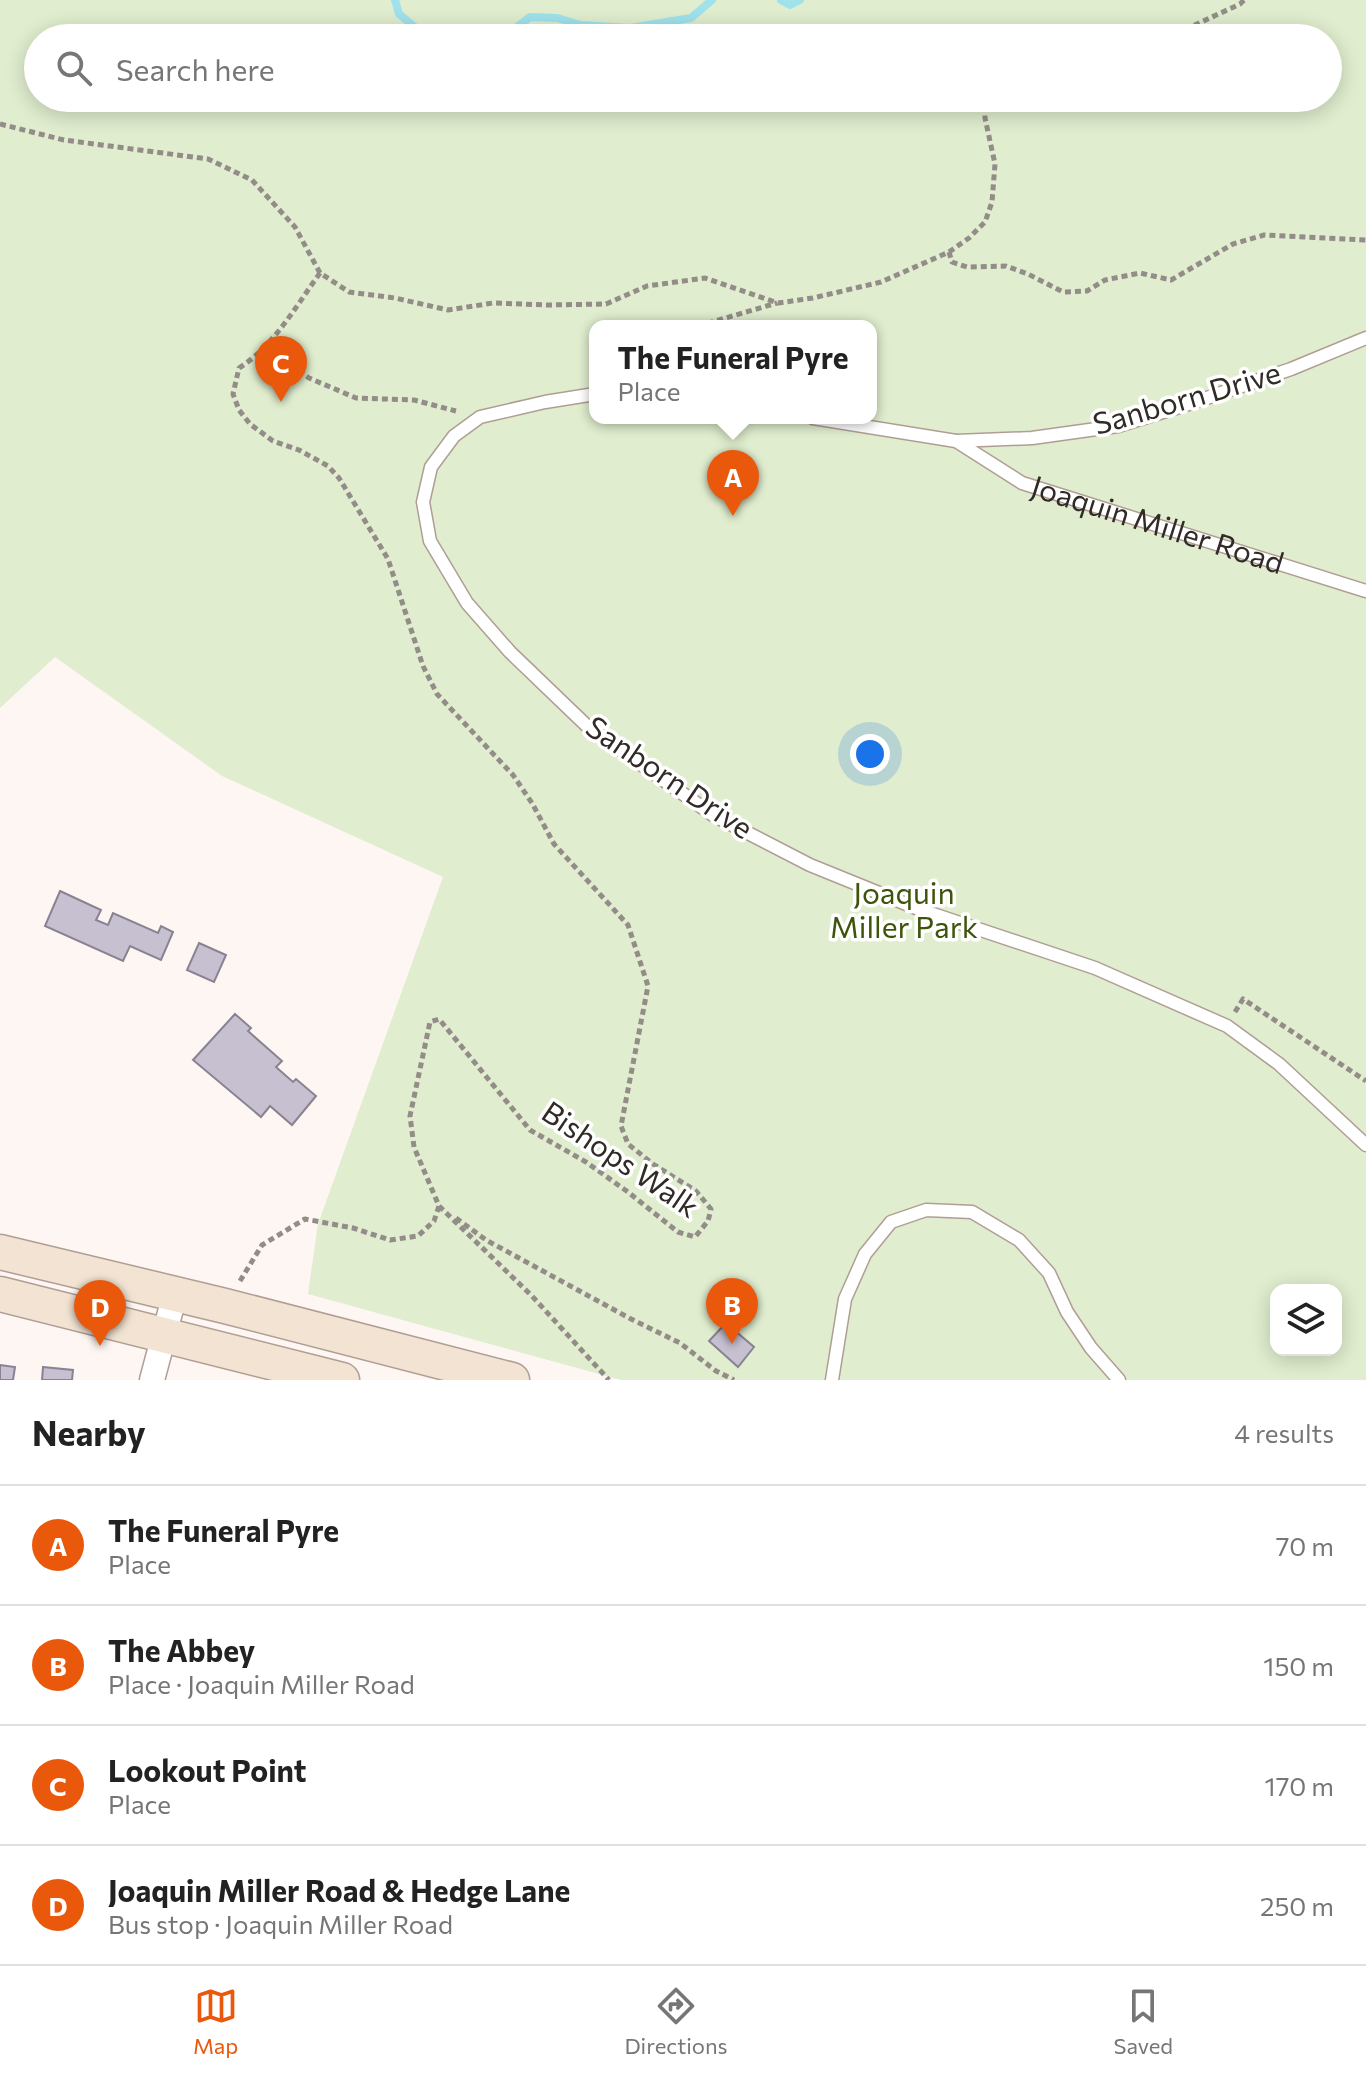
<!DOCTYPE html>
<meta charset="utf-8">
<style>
:root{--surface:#fff;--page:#f6f6f6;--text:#222;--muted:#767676;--line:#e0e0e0;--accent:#ea580c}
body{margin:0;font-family:Commissioner,sans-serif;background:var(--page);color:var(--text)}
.controls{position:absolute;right:24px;bottom:24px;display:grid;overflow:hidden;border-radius:16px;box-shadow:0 4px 20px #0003}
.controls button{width:72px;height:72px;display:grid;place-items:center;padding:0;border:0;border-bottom:2px solid var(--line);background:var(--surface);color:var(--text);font:40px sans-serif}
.you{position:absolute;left:870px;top:754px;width:28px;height:28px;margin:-20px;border:6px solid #fff;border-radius:50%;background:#1a73e8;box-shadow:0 0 0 12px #1a73e833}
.badge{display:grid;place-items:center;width:52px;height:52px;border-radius:50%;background:var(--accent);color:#fff;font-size:26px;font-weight:700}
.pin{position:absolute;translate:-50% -66px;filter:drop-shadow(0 2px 4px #0008)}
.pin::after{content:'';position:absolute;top:42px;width:28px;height:24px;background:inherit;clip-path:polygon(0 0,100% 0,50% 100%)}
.popup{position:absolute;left:589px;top:320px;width:288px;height:104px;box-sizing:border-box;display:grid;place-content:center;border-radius:16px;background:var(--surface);filter:drop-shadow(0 2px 6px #0005);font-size:26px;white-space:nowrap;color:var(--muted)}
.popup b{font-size:30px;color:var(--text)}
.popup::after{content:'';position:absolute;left:50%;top:100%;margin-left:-16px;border:16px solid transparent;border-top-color:var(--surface)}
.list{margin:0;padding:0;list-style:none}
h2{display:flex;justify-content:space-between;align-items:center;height:104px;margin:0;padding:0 32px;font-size:34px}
h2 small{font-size:26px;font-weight:400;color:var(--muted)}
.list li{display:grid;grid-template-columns:52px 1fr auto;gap:24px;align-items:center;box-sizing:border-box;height:120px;padding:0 32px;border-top:2px solid var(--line)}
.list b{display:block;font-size:30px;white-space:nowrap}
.list p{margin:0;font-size:26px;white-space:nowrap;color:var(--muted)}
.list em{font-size:26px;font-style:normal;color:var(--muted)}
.icon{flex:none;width:44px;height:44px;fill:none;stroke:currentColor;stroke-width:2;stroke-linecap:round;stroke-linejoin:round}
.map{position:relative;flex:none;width:1366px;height:1380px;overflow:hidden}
.search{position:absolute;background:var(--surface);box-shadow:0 4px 20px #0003;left:24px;right:24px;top:24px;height:88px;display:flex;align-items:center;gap:20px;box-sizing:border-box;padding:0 28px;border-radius:44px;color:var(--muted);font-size:30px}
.sheet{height:584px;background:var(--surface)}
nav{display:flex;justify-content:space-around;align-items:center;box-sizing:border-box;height:112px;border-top:2px solid var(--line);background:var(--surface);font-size:22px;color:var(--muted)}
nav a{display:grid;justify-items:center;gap:4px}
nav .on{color:var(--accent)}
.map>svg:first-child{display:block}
.green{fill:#e0edce;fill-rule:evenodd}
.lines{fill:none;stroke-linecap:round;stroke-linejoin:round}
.stream{stroke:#9fe2ec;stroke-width:8}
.building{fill:#c6c0d1;stroke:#888292;stroke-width:2}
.service-casing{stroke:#b09e95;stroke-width:15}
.minor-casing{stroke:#b09e95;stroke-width:27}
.secondary-casing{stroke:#b09e95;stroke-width:37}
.path{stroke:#938c88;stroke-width:5;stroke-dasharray:6 4;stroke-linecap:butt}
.service{stroke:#fff;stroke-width:12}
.minor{stroke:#fff;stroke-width:24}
.secondary{stroke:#f2e3d2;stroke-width:34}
.labels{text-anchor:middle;stroke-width:7;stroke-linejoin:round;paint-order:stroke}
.street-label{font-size:30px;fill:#312a26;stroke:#fff}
.park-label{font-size:30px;fill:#3e540a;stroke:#fff}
</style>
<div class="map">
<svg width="1366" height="1380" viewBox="0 0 1366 1380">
<rect width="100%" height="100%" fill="#fef6f2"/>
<path class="green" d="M0 0H1366V1380H621L308 1294 318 1224 443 877 222 776 55 657 0 708ZM38 38H1328V98H38ZM595 326H871V418H595ZM1276 1290H1336V1350H1276Z"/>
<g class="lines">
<g class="stream">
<path d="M395 0 399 14 428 38"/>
<path d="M781 0 790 5 800 0"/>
<path d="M503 38 530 17 557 18 581 25 630 28 691 18 712 0"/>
</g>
</g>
<g class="building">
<path d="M60 891 101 910 96 920 108 925 113 913 158 933 161 926 173 932 161 960 130 946 123 961 45 926Z"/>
<path d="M199 943 226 955 214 982 187 970Z"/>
<path d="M235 1014 251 1028 248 1031 282 1061 276 1067 293 1082 296 1079 316 1096 292 1125 270 1106 261 1117 193 1060Z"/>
<path d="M726 1323 754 1347 738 1367 709 1341Z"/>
<path d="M0 1365 15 1367 13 1380H0Z"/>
<path d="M43 1367 73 1370 72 1380H42Z"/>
</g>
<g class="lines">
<defs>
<g id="service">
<path d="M595 394 545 402 480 417 454 436 431 467 423 502 430 541 467 603 510 652 587 726 713 815 810 865 921 910 1095 968 1227 1026 1279 1064 1366 1145"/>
<path d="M813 418 956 441 1032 438 1118 426 1195 402 1291 369 1366 338"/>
<path id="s1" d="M956 441 1022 483 1366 591"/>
<path d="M832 1380 845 1299 865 1254 891 1222 926 1210 972 1212 1019 1240 1049 1273 1067 1312 1091 1348 1119 1380"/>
</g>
<path id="minor" d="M152 1380 175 1294"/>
<g id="secondary">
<path d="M0 1252 225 1306 512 1380"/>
<path d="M0 1294 342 1380"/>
</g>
</defs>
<use href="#service" class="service-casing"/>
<use href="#minor" class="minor-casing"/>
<use href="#secondary" class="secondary-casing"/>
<g class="path">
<path d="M1167 38 1240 4 1244 0"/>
<path d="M0 124 64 140 208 159 252 180 295 227 320 273 349 292 395 298 448 310 493 303 548 305 606 304 647 286 705 278 778 303 813 298 881 282 949 252 969 238 985 222 992 202 995 164 985 118V98"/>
<path d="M949 252 952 262 967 267 1006 266 1028 274 1063 292 1087 291 1105 280 1140 273 1171 280 1233 244 1264 235 1366 240"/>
<path d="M320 273C296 306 274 346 239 368L233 394 239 410 250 424 273 441 299 450 328 466 339 478 388 559 423 666 437 694 513 775 532 803 554 844 628 925 648 986 621 1126 628 1144 653 1164 696 1191 711 1209 708 1221 695 1237 678 1232 628 1192 586 1162 530 1130 439 1019 430 1022 410 1116 414 1147 439 1206 532 1296 609 1380"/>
<path d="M698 326 777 303"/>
<path d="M266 347 309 378 356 398 414 400 456 411"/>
<path d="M1235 1012 1243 999 1366 1081"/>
<path d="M456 1218 486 1240 631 1319 680 1343 716 1371 734 1380"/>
<path d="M240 1281 262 1245 305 1219 353 1228 390 1240 418 1236 434 1221 439 1206 442 1208"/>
</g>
<use href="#service" class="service"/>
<use href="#minor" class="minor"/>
<use href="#secondary" class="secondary"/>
</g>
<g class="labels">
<g class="street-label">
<text transform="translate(1187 399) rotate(-16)" y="10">Sanborn Drive</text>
<text dy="10" stroke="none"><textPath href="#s1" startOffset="220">Joaquin Miller Road</textPath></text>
<text transform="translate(669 778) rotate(34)" y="10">Sanborn Drive</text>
<text transform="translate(620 1160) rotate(34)" y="10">Bishops Walk</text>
</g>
<g class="park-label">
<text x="904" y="904">Joaquin<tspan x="904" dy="34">Miller Park</tspan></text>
</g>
</g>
</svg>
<div class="controls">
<button><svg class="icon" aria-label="layers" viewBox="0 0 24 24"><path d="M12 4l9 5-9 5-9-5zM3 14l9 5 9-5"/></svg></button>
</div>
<div class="you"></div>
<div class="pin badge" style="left:733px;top:516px">A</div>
<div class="popup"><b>The Funeral Pyre</b>Place</div>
<div class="pin badge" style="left:732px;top:1344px">B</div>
<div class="pin badge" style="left:281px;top:402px">C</div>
<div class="pin badge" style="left:100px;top:1346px">D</div>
<div class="search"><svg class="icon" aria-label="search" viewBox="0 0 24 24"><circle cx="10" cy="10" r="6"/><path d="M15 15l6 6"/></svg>Search here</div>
</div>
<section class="sheet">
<h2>Nearby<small>4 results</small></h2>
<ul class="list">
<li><span class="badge">A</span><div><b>The Funeral Pyre</b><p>Place</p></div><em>70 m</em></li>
<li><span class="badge">B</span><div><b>The Abbey</b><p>Place · Joaquin Miller Road</p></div><em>150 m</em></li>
<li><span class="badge">C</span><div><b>Lookout Point</b><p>Place</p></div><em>170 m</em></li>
<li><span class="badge">D</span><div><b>Joaquin Miller Road &amp; Hedge Lane</b><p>Bus stop · Joaquin Miller Road</p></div><em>250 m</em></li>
</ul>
</section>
<nav>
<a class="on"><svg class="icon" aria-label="map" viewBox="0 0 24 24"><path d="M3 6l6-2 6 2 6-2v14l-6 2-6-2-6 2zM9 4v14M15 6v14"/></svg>Map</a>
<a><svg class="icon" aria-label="directions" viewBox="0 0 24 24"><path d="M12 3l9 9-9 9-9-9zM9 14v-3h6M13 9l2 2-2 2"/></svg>Directions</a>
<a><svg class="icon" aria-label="saved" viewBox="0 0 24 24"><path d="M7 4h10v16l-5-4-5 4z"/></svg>Saved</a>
</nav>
